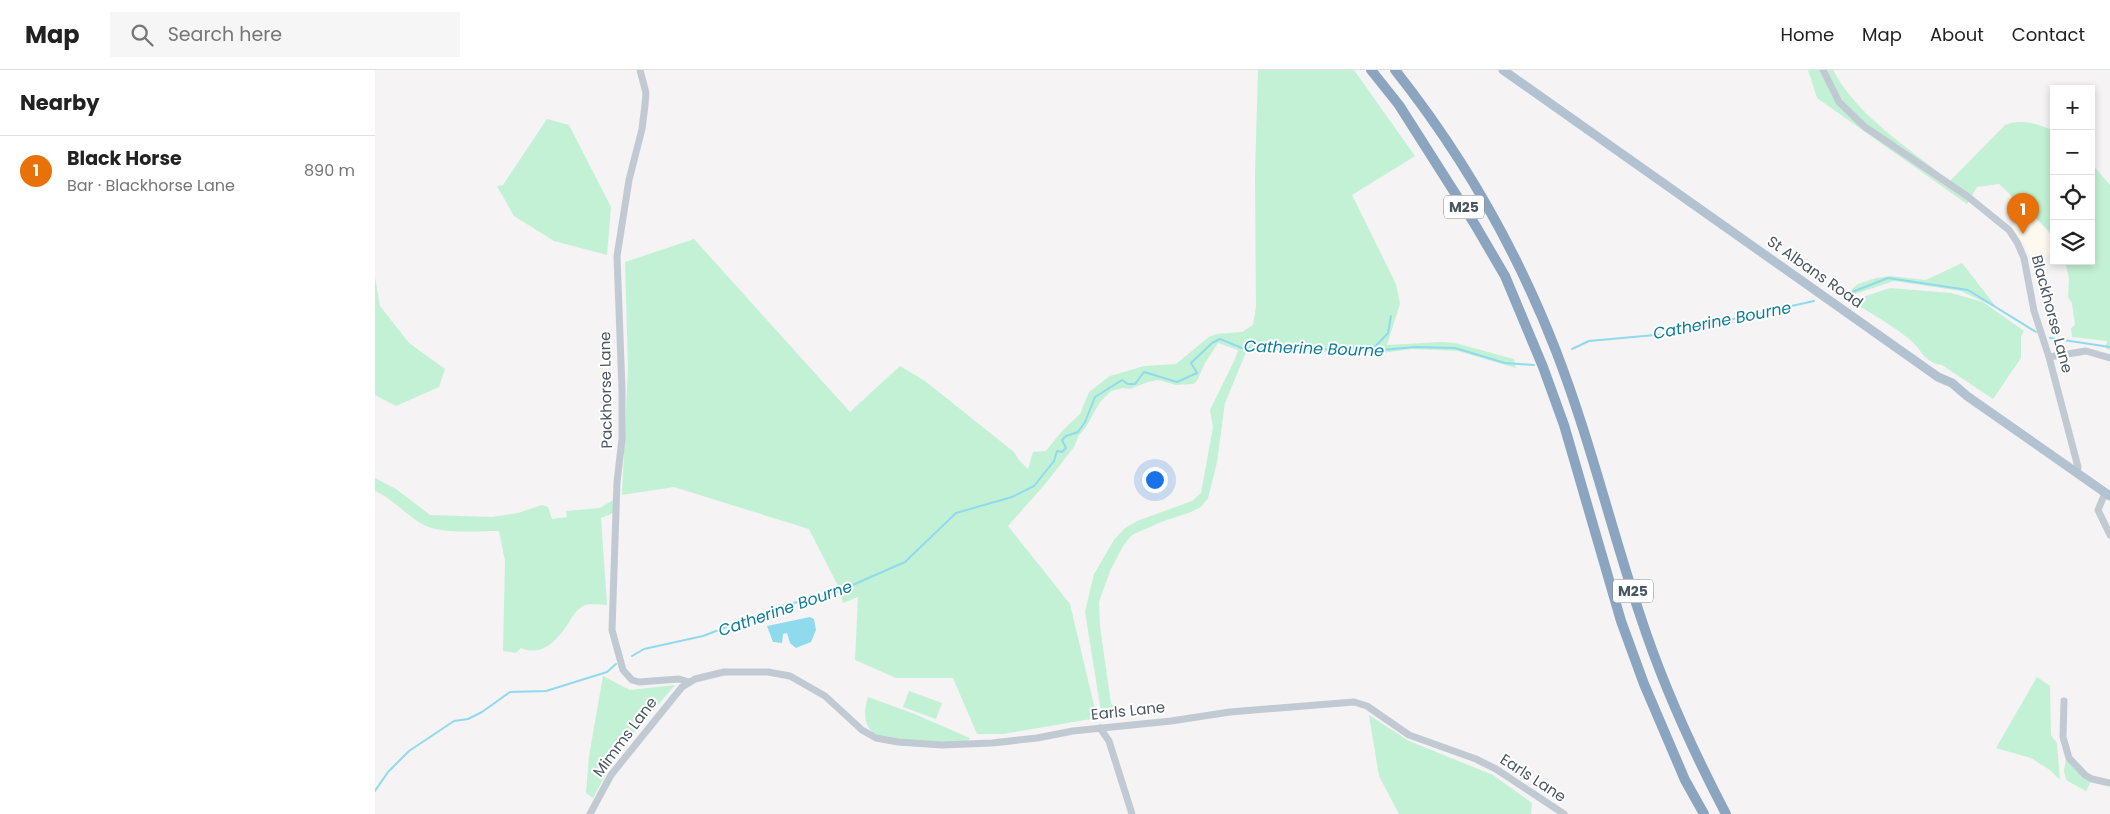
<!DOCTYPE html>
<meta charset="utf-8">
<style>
:root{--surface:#fff;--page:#f6f6f6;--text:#222;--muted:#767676;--line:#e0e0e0;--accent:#1a73e8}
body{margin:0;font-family:Poppins,sans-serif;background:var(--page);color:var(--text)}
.controls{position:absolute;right:15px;top:15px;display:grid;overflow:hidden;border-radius:0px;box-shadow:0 2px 8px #0003}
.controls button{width:45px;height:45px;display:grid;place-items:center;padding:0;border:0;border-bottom:1px solid var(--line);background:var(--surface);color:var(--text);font:25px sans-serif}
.you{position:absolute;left:779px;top:409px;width:18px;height:18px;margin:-12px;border:4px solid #fff;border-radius:50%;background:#1a73e8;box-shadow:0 0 0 8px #1a73e833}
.badge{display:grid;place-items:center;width:32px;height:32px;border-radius:50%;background:var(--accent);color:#fff;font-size:16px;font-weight:700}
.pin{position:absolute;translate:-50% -41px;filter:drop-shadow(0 1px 2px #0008)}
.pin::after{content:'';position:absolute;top:26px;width:18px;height:15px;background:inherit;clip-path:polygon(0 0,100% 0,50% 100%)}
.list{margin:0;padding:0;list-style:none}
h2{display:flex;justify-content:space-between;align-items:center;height:65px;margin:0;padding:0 20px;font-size:21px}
h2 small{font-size:16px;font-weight:400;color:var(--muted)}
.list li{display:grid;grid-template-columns:32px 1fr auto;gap:15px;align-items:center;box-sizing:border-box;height:70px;padding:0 20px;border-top:1px solid var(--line)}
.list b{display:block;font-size:19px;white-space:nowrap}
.list p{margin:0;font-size:16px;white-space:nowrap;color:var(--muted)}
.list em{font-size:16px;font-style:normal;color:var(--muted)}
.icon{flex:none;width:28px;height:28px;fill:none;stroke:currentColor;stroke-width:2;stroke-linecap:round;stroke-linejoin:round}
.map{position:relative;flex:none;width:1735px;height:744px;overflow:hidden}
header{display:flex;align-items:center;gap:30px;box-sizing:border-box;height:70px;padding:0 25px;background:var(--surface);border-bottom:1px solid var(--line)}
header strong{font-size:24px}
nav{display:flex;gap:28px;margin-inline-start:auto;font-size:18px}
.search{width:350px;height:45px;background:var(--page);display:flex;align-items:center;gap:12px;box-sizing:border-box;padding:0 18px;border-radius:0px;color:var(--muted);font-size:19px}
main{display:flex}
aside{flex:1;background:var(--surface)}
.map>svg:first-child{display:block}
.commercial{fill:#fdf9ef}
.green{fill:#c3f1d5}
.water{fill:#90daee}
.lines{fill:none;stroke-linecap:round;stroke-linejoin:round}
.stream{stroke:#90daee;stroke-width:2}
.minor{stroke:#c1cad2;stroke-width:7}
.major{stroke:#b3c2d1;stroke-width:9}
.highway{stroke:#8ba5c1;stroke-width:10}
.labels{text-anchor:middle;stroke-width:4;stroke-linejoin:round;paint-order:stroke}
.shield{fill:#fff;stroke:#808990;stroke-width:1}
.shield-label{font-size:14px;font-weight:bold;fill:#4a5661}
.street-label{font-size:15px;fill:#4a5661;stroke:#fff}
.water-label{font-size:16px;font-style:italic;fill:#0c7c9b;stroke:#fff}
</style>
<header>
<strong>Map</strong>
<div class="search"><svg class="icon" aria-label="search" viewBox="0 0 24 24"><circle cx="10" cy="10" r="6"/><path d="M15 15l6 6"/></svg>Search here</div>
<nav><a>Home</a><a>Map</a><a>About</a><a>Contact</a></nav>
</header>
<main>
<aside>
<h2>Nearby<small></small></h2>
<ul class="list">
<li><span class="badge" style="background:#e8710a">1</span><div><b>Black Horse</b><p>Bar · Blackhorse Lane</p></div><em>890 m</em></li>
</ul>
</aside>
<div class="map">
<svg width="1735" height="744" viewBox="0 0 1735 744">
<rect width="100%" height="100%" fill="#f5f3f3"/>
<path class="commercial" d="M1649 138 1679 168V183L1656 190 1648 172H1646L1637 157Z"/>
<g class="green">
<path d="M883 0H979L1040 86 977 125 1021 214 1025 234 1012 275 1066 272 1080 273 1139 289 1141 298 1083 281 1064 280 1038 279 1006 283 872 280 850 333 842 392 833 428 826 437 816 442 786 452 757 465 748 476 735 501 724 532 725 556 736 634 751 645 727 648 710 542 719 504 739 470 749 459 762 451 817 431 826 423 838 357 835 340 860 289 863 280 843 273 830 293 822 311 818 314 801 315 783 310 773 312 755 319 748 318 736 321 725 332 711 357 704 365 699 377 671 413 633 456 695 534 722 648 628 664H602L578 608H521L480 590 483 527 468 533 463 516 434 459 299 417 247 425 253 298 250 192 319 169 475 342 525 296 550 311 639 382 644 390 653 399 658 382 671 381 687 361 705 344 714 322 735 306 769 296 801 294 834 267 841 264 867 262 878 255 881 237 880 105Z"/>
<path d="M1433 0H1458C1481 45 1536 80 1575 111L1630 55C1645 48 1664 54 1679 61V168L1670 157 1624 114 1602 117 1592 134 1442 28Z"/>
<path d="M172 49 194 55 236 137 232 185 179 171 139 146 122 116 128 115Z"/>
<path d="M1716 93 1735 115V280L1730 278 1732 271 1697 267 1696 258 1700 255 1697 233 1693 227 1694 209 1690 191H1716Z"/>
<path d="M1587 193 1622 238 1586 221 1519 211 1465 229 1483 214 1501 208 1515 206 1551 210Z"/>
<path d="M0 207 5 236 34 273 70 299 64 317 21 336 0 325Z"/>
<path d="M1515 218 1576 223 1608 232 1649 261 1646 267V288L1618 329 1567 295C1549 293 1546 278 1534 269 1517 255 1495 243 1476 231Z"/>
<path d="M0 408 21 419 55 445 117 447 143 443 167 435 173 437 177 449 192 447 191 441 225 438 238 430V443L226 448 232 535C225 535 214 533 208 536 201 540 197 547 193 554 181 571 167 587 146 578L141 583 128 581 130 491 124 461C103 461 69 464 51 456 32 447 19 429 0 421Z"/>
<path d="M228 606 255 620 300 615 244 680 218 728 211 723 214 686Z"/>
<path d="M1662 607 1675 616 1676 665 1682 673 1685 710 1675 700 1656 688 1621 678Z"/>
<path d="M534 621 567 633 561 649 528 637Z"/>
<path d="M493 627 537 643 595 668 592 672C571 672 507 677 494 658 488 649 490 636 493 627Z"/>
<path d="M994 645 1034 671 1118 705 1157 733 1156 744H1024L1004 706Z"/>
<path d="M1691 689 1708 707 1716 711 1711 721 1691 710 1689 701Z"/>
</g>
<path class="water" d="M435 547 439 549 441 560 436 572 421 578 415 573 412 563 408 564 407 573 398 572 392 556Z"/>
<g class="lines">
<g class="stream">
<path d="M1467 226 1513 208 1593 220 1661 262"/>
<path d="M1675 268 1735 277"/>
<path d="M1197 279 1214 271 1291 264 1439 231"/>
<path d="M997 280 1013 263 1016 246"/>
<path d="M257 586 269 579 328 566 410 535 457 524 530 492 581 443 637 427 659 416 679 391 682 381 687 382 691 378 687 370 691 366 703 362 710 352 720 327 747 310 753 314H760L769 302 802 312 822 303 816 293 837 273 845 269 867 278 1007 280 1039 277 1080 278 1130 293 1159 295"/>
<path d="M0 721 13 702 34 681 79 651 93 649 107 642 135 622 171 621 232 602 241 594"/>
</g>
<g class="minor">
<path d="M265 0 271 23 270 35 267 59 254 110 242 186 247 320V369L242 412 237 560 248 600 257 610 264 612 304 609 314 612"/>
<path d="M1448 0 1464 32 1490 57 1592 126 1634 160 1642 172 1649 188 1659 241 1674 287 1703 397 1702 404"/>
<path d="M1674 287 1711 281 1735 288"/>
<path d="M1730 423 1723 440 1735 465"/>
<path d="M1689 631 1688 667 1694 688 1710 705 1717 709 1735 713"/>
<path d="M725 658 734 671 757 744"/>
<path d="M215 744 236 705 307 617 320 609 349 602H393L415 606 450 626 487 660 501 668 523 672 567 675 617 673 662 668 698 661 796 651 855 642 979 632 992 636 1034 665 1101 689 1121 699 1189 744"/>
</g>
<path class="major" d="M1128 0 1563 307 1577 313 1592 326 1735 426"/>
<g class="highway">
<path d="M996 0 1024 35 1099 153 1130 206 1168 297 1189 355 1246 551 1269 614 1310 710 1329 744"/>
<path d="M1020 0C1089 87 1141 178 1181 281 1215 369 1236 459 1266 548 1288 615 1318 681 1351 744"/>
</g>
</g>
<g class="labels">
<g class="shield">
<rect x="1069" y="125.5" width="40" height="23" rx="4"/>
<rect x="1238" y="509.5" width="40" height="23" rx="4"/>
</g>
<g class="shield-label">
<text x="1089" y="142">M25</text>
<text x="1258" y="526">M25</text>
</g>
<g class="street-label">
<text transform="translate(1440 202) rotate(35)" y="5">St Albans Road</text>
<text transform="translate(1677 244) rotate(75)" y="5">Blackhorse Lane</text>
<text transform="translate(231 320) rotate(-91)" y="5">Packhorse Lane</text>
<text transform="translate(753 641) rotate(-6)" y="5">Earls Lane</text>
<text transform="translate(250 667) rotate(-53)" y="5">Mimms Lane</text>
<text transform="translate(1158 708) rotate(33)" y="5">Earls Lane</text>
</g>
<g class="water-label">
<text transform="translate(1347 250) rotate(-11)" y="6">Catherine Bourne</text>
<text transform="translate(939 278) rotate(2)" y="6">Catherine Bourne</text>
<text transform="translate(410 538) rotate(-19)" y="6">Catherine Bourne</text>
</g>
</g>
</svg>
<div class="controls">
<button>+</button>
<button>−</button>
<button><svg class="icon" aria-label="locate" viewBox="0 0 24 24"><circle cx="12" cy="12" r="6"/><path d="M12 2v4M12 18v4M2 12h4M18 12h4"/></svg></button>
<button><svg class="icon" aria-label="layers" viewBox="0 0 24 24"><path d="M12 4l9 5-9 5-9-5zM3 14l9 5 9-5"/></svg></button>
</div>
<div class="you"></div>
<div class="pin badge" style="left:1648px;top:164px;background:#e8710a">1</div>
</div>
</main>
